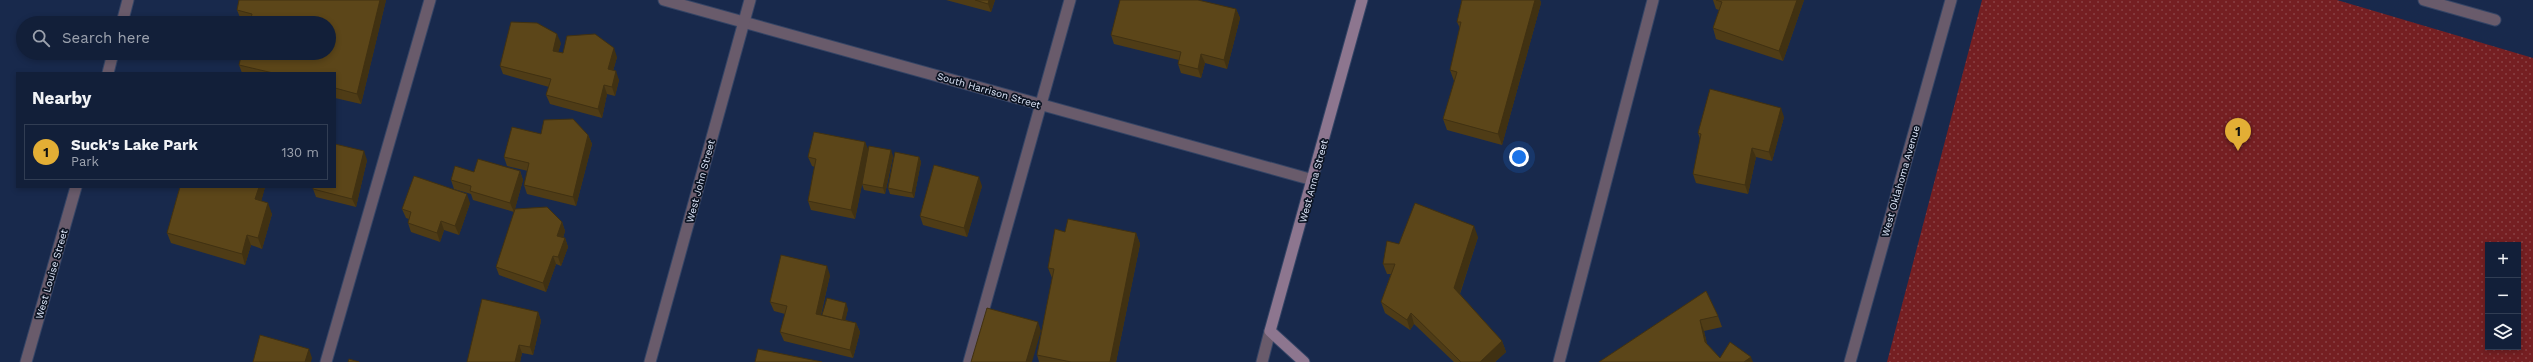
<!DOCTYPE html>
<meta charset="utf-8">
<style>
:root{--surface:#121f39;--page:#1b2741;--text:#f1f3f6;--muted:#9ca2ae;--line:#313d53;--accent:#e3ae35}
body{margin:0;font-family:"Work Sans",sans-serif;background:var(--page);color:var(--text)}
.controls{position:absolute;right:12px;bottom:12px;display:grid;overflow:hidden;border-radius:0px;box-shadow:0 2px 6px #0003}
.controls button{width:36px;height:36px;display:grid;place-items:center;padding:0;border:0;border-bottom:1px solid var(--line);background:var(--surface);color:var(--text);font:20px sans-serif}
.you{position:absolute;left:1519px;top:157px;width:14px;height:14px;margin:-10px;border:3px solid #fff;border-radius:50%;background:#1a73e8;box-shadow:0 0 0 6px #1a73e833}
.badge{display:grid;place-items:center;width:26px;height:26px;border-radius:50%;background:var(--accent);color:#111;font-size:13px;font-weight:700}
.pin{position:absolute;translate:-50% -33px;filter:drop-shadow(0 1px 2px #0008)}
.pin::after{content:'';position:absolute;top:21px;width:14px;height:12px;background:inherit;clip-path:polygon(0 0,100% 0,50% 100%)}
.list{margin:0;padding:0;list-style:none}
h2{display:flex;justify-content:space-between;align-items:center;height:52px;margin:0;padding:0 16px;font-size:17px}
h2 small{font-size:13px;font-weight:400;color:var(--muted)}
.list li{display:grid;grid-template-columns:26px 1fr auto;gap:12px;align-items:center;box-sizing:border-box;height:56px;margin:0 8px 8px;padding:0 8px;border:1px solid var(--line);border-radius:0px}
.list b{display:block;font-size:15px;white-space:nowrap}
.list p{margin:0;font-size:13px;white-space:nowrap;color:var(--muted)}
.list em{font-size:13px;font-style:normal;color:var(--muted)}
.icon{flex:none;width:22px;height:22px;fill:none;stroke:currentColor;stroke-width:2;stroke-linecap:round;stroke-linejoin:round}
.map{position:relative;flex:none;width:2533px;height:362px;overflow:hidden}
.search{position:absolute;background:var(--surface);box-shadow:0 2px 6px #0003;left:16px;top:16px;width:320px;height:44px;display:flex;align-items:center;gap:10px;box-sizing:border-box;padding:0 14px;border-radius:22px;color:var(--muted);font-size:15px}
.panel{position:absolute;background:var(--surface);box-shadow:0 2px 6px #0003;left:16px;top:72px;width:320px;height:116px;border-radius:0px}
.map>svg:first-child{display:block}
.park{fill:url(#park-dots);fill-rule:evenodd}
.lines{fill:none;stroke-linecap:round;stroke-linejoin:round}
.service-casing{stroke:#344465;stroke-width:13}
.minor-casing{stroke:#344465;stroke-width:13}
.tertiary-casing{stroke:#344465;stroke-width:13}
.secondary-casing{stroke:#344465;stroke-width:13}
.service{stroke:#695b6b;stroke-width:11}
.minor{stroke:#695b6b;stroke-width:11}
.tertiary{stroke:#695b6b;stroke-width:11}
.secondary{stroke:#8d768f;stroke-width:11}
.wall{fill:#4f3c16}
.shaded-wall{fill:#403112}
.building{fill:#5c4619;stroke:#403112}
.labels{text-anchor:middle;stroke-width:3.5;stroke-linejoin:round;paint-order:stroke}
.street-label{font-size:10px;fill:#e0e9fc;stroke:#0b1322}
</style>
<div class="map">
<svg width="2533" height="362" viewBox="0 0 2533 362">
<defs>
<pattern id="park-dots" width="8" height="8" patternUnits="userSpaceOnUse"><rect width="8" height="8" fill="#751f22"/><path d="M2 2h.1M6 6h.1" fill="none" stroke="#884043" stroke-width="1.8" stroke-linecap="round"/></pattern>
</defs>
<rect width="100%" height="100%" fill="#18294c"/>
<path class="park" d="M1982 0H2337L2533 58V362H1887ZM2488 245H2518V347H2488Z"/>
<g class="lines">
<defs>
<g id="service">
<path d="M2424 0 2495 20"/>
<path d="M326 362 430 0"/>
<path d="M969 362 1070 0"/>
<path d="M1559 362 1653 0"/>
</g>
<g id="minor">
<path d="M664 0 1313 180"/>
<path d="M122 23 128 0"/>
<path d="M108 73 113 53"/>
<path d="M26 362 76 187"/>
<path d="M650 362 750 0"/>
<path d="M1850 362 1951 0"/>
</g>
<path id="tertiary" d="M1262 362 1270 331"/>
<path id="secondary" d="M1304 362 1270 331 1362 0"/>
</defs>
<use href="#service" class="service-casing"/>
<use href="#minor" class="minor-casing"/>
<use href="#tertiary" class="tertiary-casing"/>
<use href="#secondary" class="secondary-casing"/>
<use href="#service" class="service"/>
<use href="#minor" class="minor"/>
<use href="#tertiary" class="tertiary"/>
<use href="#secondary" class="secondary"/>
</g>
<g class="wall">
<path d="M239 0H386L361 104 335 98V73H242L239 65 250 23 241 20 237 10Z"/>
<path d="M946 0H995L991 12Z"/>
<path d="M1462 0H1540L1541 3 1502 145 1447 130 1443 119 1455 81H1454L1450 70 1460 28 1457 22Z"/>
<path d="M1713 0H1804L1783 61 1716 39 1713 28 1719 10 1716 9Z"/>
<path d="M1236 9 1240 18 1227 69 1205 63 1201 78 1181 73 1178 64 1179 60 1114 44 1111 35Z"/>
<path d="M561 43 558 52 563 53 617 57 613 71 619 80 615 96 607 94 602 118 550 104 546 95 549 87 503 74 500 66Z"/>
<path d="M1784 117 1772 161 1756 157 1748 194 1696 183 1693 174 1700 139 1698 133Z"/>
<path d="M541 134 588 135 592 144 576 206 527 194 524 185 528 171 507 166 504 157Z"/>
<path d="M865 142 868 151 893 156 885 194 864 190 862 184 868 154 855 219 811 210 808 201 815 167 812 166 808 157Z"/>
<path d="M919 157 921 162 914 198 890 194 888 188Z"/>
<path d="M367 160 356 207 316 197 313 189Z"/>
<path d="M520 171 523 180 514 212 473 200 471 194 454 189 451 180 474 172Z"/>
<path d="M982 186 967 237 923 225 920 216Z"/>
<path d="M180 187H265L261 201 272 214 262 249 251 245 245 265 171 243 167 233Z"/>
<path d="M470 203 459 235 444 230 440 242 411 232 408 223 409 219 406 218 402 209Z"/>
<path d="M562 222 565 231 563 238H565L568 247 561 266 556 264 546 292 499 275 496 267Z"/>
<path d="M1065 232 1136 233 1140 244 1116 362H1039L1037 355 1052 279V278L1048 268Z"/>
<path d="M1478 237 1460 294 1502 341 1506 352 1495 362H1454L1414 324 1410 330 1385 313 1381 302 1391 274H1387L1383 264 1399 244Z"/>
<path d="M830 275 821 315H822L848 309 845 320 856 323 860 332 853 358 784 341 780 332 785 314 774 311 770 302Z"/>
<path d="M1706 291 1718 316 1722 327 1704 331 1707 344 1720 358 1599 362Z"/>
<path d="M538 312 541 321 533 355 522 353 520 362H467Z"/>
</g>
<g class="shaded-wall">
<path d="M380 0H386L361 104 357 94Z"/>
<path d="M989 0H995L991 12 988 4Z"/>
<path d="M1535 0H1540L1541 3 1502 145 1498 134Z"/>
<path d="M1797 0H1804L1783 61 1779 51Z"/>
<path d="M1236 9 1240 18 1227 69 1224 60Z"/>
<path d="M557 34 561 43 556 60 553 51Z"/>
<path d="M614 48 617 57 611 78 608 69Z"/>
<path d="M1201 54 1205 63 1201 78 1198 69Z"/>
<path d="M616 71 619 80 615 96 612 87Z"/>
<path d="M604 85 607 94 602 118 598 109Z"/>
<path d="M1781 108 1784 117 1772 161 1769 152Z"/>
<path d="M588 135 592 144 576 206 573 197Z"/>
<path d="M865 142 869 151 855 219 851 210Z"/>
<path d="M1752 148 1756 157 1748 194 1745 185Z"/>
<path d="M891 150 893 156 885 194 883 188Z"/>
<path d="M364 151 367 160 356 207 352 199Z"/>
<path d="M919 157 921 162 914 198 912 193Z"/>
<path d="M520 171 523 180 514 212 510 203Z"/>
<path d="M979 177 982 186 967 237 964 228Z"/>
<path d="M259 187H265L259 210 255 199Z"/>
<path d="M467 194 470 203 459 235 455 226Z"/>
<path d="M268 203 272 214 262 249 258 238Z"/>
<path d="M441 221 444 230 440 242 437 233Z"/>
<path d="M562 222 565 231 561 244 557 236Z"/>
<path d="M1474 226 1478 237 1458 299 1454 288Z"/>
<path d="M1136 233 1140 244 1116 362H1110Z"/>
<path d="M247 235 251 245 245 265 242 254Z"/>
<path d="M565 238 568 247 561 266 558 257Z"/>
<path d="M553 256 556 264 546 292 543 283Z"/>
<path d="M827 266 830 275 819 322 816 314Z"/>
<path d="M846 303 848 309 844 326 842 320Z"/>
<path d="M538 312 541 321 533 355 530 347Z"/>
<path d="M1411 313 1414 324 1410 330 1407 320Z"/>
<path d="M1700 320 1704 331 1709 353 1705 342Z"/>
<path d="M1038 322 1041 331 1032 362H1026Z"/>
<path d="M856 323 860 332 853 358 850 350Z"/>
<path d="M1502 341 1506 352 1495 362H1480Z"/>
<path d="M519 345 522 353 520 362H515Z"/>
<path d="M309 349 312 358 311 362H305Z"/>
<path d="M1751 357 1753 362H1744Z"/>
</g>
<g class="building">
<path d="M239 0H380L357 94 335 88V73H273L239 65 242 53H329V23H250L252 14 237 10Z"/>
<path d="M975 0H989L988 4Z"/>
<path d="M1120 0H1198L1236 9 1224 60 1201 54 1198 69 1178 64 1181 52 1111 35Z"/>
<path d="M1462 0H1535L1498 134 1443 119 1457 72 1450 70 1461 22H1457Z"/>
<path d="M1716 0H1797L1779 51 1713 28 1722 2Z"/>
<path d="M511 22 537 23 557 34 553 51 563 53 567 36 595 34 614 48 608 69 616 71 612 87 604 85 598 109 546 95 551 79 500 66Z"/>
<path d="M1710 89 1781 108 1769 152 1752 148 1745 185 1693 174 1701 134 1698 133Z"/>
<path d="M573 119 588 135 573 197 524 185 529 163 504 157 512 127 541 134 544 120Z"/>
<path d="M814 132 865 142 851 210 808 201 816 159 808 157Z"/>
<path d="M335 144 364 151 352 199 313 189V187H335Z"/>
<path d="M869 146 891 150 883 188 862 184Z"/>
<path d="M895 152 919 157 912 193 888 188Z"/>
<path d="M478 159 520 171 510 203 470 191 471 186 451 180 455 166 474 172Z"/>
<path d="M934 165 979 177 964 228 920 216Z"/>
<path d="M414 176 467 194 455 226 441 221 437 233 408 223 411 212 402 209Z"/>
<path d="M180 187H259L255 199 268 203 258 238 247 235 242 254 167 233Z"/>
<path d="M1415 203 1474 226 1454 288 1502 341 1480 362H1461L1411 313 1407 320 1381 302 1395 264H1383L1387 241 1399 244Z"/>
<path d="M547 207 562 222 557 236 565 238 558 257 553 256 543 283 496 267 515 209Z"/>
<path d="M1068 219 1136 233 1110 362H1071L1037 355 1054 269 1048 268 1055 229 1065 232Z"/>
<path d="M781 255 827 266 816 314 856 323 850 350 780 332 787 306 770 302Z"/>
<path d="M1706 291 1718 316 1700 320 1705 342 1720 358 1730 342 1751 357 1744 362H1599Z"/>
<path d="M827 298 846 303 842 320 822 315Z"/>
<path d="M482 299 538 312 530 347 519 345 515 362H467Z"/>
<path d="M987 308 1038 322 1026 362H971Z"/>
<path d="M260 335 309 349 305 362H253Z"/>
<path d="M758 349 822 362H755Z"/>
<path d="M349 359 359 362H348Z"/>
</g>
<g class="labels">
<g class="street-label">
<text transform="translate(989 90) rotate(16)" y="4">South Harrison Street</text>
<text transform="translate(700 181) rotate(-75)" y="4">West John Street</text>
<text transform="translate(1313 181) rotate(-75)" y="4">West Anna Street</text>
<text transform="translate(1900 181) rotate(-74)" y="4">West Oklahoma Avenue</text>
<text transform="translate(51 274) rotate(-74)" y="4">West Louise Street</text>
</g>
</g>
</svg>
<div class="controls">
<button>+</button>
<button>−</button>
<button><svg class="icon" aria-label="layers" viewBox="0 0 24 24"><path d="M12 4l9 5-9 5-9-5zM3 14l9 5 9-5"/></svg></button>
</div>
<div class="you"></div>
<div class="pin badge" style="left:2238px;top:151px">1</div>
<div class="search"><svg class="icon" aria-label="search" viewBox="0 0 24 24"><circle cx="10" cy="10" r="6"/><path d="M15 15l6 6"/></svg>Search here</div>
<section class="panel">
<h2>Nearby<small></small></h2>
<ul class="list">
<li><span class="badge">1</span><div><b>Suck's Lake Park</b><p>Park</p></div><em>130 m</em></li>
</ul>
</section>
</div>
